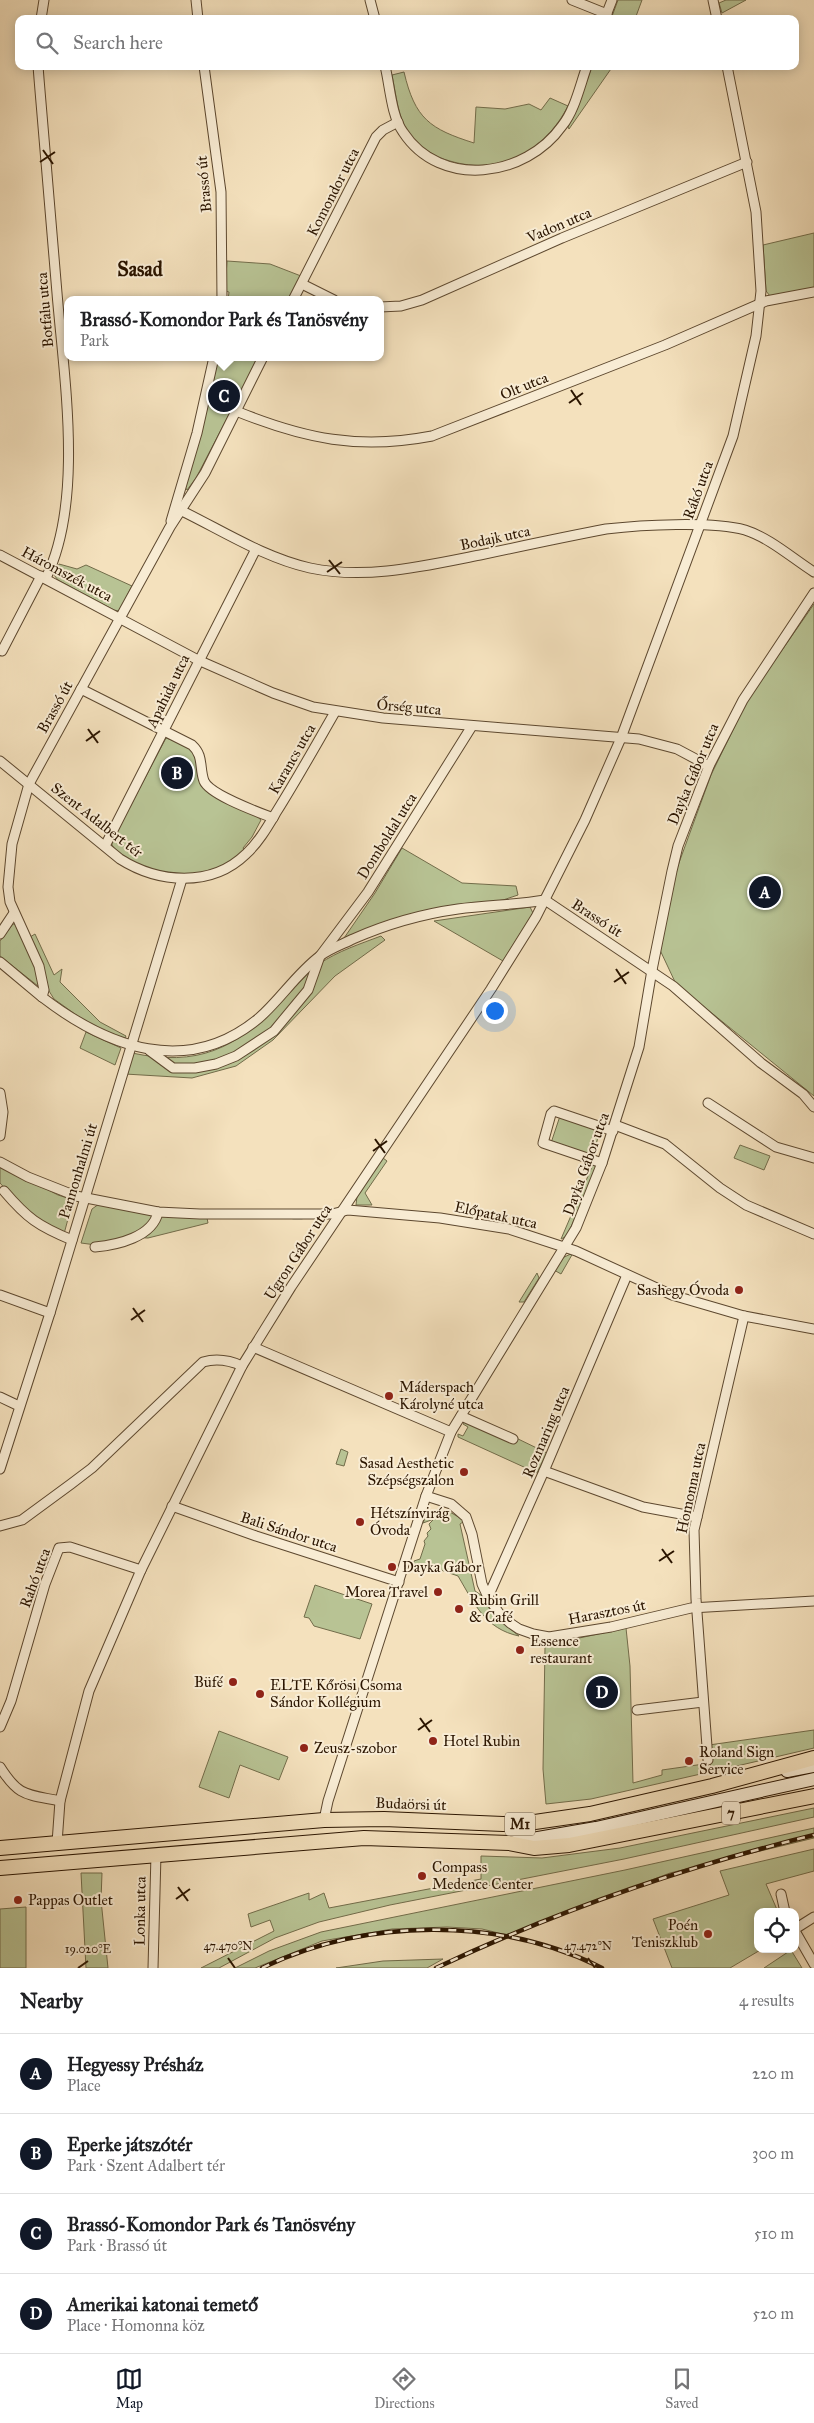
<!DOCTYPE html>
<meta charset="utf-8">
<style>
:root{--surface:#fff;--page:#f2f2f2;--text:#202124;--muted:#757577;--line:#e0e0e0;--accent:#111827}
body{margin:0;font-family:"IM FELL Great Primer",serif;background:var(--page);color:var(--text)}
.controls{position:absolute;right:15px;bottom:15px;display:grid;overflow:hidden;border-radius:10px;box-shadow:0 2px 12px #0003}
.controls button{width:45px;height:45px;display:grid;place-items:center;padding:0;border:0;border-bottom:1px solid var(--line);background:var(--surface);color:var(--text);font:25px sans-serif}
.you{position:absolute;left:494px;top:1010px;width:18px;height:18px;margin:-12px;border:4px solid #fff;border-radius:50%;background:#1a73e8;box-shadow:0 0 0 8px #1a73e833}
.badge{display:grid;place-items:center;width:32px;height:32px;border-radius:50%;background:var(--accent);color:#fff;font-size:16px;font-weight:700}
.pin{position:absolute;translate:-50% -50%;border:2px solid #fff;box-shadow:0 1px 5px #0006}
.popup{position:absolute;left:64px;top:296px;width:320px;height:65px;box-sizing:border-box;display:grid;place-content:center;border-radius:10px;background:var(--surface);filter:drop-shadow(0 1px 4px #0005);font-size:16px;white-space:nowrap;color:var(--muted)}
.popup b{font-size:19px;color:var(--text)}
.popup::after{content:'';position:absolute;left:50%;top:100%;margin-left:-10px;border:10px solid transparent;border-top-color:var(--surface)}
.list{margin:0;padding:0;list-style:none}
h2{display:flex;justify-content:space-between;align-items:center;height:65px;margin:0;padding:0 20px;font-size:21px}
h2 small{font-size:16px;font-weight:400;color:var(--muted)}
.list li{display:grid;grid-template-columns:32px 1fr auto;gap:15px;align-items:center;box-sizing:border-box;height:80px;padding:0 20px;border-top:1px solid var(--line)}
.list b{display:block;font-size:19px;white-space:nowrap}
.list p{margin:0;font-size:16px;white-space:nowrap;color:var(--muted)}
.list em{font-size:16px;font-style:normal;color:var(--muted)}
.icon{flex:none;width:28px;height:28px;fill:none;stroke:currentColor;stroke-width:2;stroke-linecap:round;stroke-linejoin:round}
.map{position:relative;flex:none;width:814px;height:1968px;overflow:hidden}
.search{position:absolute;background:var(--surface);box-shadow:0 2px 12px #0003;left:15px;right:15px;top:15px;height:55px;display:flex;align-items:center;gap:12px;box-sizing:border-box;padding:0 18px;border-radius:10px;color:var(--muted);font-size:19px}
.sheet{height:385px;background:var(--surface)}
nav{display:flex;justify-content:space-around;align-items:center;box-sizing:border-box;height:70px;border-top:1px solid var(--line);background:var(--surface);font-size:14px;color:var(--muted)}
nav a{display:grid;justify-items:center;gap:2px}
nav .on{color:var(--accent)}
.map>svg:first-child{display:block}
.green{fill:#b8c394;stroke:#726c4a}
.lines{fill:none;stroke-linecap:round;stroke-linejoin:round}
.stream{stroke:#727871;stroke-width:2.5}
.street-casing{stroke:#5d482f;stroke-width:11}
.secondary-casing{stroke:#2b1500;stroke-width:14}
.primary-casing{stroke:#2b1500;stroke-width:16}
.street{stroke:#f8ecd4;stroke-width:9}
.secondary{stroke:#f8ecd4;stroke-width:12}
.primary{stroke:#f4e1bd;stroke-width:14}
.rail-casing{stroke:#2b1500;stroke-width:4.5}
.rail{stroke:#f8ecd4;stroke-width:2.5;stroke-dasharray:8;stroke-linecap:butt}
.ticks{fill:none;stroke:#2b1500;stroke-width:2}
.poi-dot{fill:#8f2418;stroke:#f8ecd4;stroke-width:2}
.labels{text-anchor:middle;stroke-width:4;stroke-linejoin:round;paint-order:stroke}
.shield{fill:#f8ecd4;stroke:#685640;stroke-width:1}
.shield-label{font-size:14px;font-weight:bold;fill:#2b1500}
.street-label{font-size:15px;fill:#2b1500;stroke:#f8ecd4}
.poi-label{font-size:15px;fill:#2b1500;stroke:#f8ecd4;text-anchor:start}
.district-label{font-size:20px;font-weight:bold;fill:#2b1500;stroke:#f8ecd4}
.ticks-label{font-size:12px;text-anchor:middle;fill:#2b1500;stroke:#f8ecd4;stroke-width:4;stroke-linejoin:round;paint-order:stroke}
</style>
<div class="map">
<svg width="814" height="1968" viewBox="0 0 814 1968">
<rect width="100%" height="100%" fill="#f4e1bd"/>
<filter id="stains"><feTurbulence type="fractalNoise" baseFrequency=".004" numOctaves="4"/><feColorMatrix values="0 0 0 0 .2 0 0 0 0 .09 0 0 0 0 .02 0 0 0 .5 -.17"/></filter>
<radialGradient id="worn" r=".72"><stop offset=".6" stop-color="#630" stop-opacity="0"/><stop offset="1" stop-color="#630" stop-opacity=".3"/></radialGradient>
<g class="green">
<path d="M618 0H642L635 19H611Z"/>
<path d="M726 0H746L722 13 719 3Z"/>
<path d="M592 66H613L569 129 568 127 577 109Z"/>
<path d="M404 72C415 119 430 129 474 143L476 107 505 109 529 104 541 110 550 98 568 106C545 151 500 176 450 161 435 157 419 147 409 134 398 118 396 94 392 75Z"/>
<path d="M814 233V289L770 296 766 291 763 245Z"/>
<path d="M227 261 270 264 301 276 289 300H228L229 292 225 291Z"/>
<path d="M218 357H259L196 478 187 490 185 487Z"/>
<path d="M59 564 77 569 86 565 132 586 119 611 114 610 58 580 54 575Z"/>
<path d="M814 604V1096L676 984 660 950 676 871 711 775 748 699Z"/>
<path d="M166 738 182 743 194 752 200 779 252 812 261 820 252 837 243 848 245 851C233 860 222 868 208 872 182 878 126 870 112 845V841Z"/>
<path d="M402 848 462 883 516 886 518 895 503 900 433 910 342 941 375 893Z"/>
<path d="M530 907 533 913 503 961 434 921Z"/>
<path d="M13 924H16L40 979 38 986 0 956V941Z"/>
<path d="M35 934 54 975 62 969 60 982 100 1022 126 1036 124 1040 93 1027 54 999 49 991 45 975 30 937Z"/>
<path d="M381 936 385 940 335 976 273 1040 236 1066 192 1078 125 1074 132 1053C198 1067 235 1049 281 1002 293 990 305 974 319 964 338 951 360 944 381 936Z"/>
<path d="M86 1032 121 1048 115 1065 80 1048Z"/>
<path d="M560 1116 601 1129 592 1156 551 1143Z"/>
<path d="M740 1145 770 1156 764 1170 734 1158Z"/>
<path d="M383 1158 387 1161 365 1193 372 1205H356L357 1196Z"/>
<path d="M594 1162 596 1169 567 1236 561 1239Z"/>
<path d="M0 1165 58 1195 73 1200 64 1234 26 1212 0 1183Z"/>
<path d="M99 1204 207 1218 208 1223 148 1238 126 1237 96 1245 81 1243 92 1209Z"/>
<path d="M573 1253 561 1274 554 1270 562 1258Z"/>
<path d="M537 1273 539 1278 524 1302H519Z"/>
<path d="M464 1422 512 1436 547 1453 537 1473 458 1437V1434L463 1436 468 1427 463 1424Z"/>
<path d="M341 1449 348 1452 344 1466 336 1464Z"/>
<path d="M441 1510 448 1511 462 1519 463 1522 460 1524 475 1591 481 1595 494 1616 519 1636C485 1629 474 1603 458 1576L435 1568 429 1571 413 1566 414 1561 420 1559 425 1544 424 1541 428 1536 427 1533 431 1529 429 1524 434 1519 423 1523C427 1513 430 1511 441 1510Z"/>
<path d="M315 1585 372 1604 360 1639 314 1626 309 1618 304 1617Z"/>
<path d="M626 1628 630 1666 633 1783 662 1775V1770L704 1764 705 1773 591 1799 546 1804 543 1769 545 1647 550 1642 570 1640Z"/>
<path d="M814 1730V1748L711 1772 709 1745Z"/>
<path d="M219 1731 288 1757 279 1780 240 1765 229 1798 199 1787Z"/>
<path d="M814 1808V1817L624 1859 390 1905 319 1922 275 1938 219 1968H201L274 1931 270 1920 251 1927 248 1914 309 1893V1900L324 1893 329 1908 481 1879V1856L542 1858 620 1848Z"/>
<path d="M814 1828V1838L670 1873 507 1935 482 1929 447 1927 392 1929 322 1941 255 1968H235L269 1951 321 1932 625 1870Z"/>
<path d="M814 1849V1871L766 1884 778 1912H758V1949H762L730 1968H672L653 1919 729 1895 720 1871Z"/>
<path d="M81 1873H102L101 1900 108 1968H86Z"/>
<path d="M26 1907V1968H0V1909Z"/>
<path d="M791 1950 802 1968H764Z"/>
<path d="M443 1959 427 1968H336L383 1961Z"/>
</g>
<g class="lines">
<path class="stream" d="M293 1218H302"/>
<defs>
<g id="street">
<path d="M196 0 198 19"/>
<path d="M370 0 375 19"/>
<path d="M572 0 607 14"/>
<path d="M713 0 717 19"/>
<path d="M605 18 612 0"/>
<path d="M41 19 44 0"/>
<path d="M38 66C44 142 51 218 57 293 64 379 84 500 46 578"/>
<path d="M204 66 221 192 222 300"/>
<path d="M385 66C390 86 391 115 403 132 441 190 526 177 562 126 575 110 580 85 587 66"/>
<path d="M302 284 334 300"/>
<path d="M293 300 376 137 383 130 398 122"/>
<path d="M380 307 401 306 422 300 562 238 747 162"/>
<path d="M263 357 205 473 170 527 29 784 12 844 8 887 10 902 39 966 44 990 42 997C107 1047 187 1078 259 1018 280 1000 297 973 320 956 329 949 343 944 353 939 387 924 422 914 458 909 487 905 516 905 545 900L673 986 761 1063 803 1094 814 1107"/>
<path d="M236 411C305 439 359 450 432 436L665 345 766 301 814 292"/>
<path d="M182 511C223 531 265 558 310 568 367 580 424 566 480 555 522 546 564 537 606 529 641 525 712 521 745 530 770 538 792 558 814 572"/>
<path d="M171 521 197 433 214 357"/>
<path d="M0 555 198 660 273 693 313 707 383 718 639 739 677 749 709 766"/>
<path d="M2 651 41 576"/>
<path d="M81 689 192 745C204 756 199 767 204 781 210 795 258 812 273 818"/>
<path d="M0 761 120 859C158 883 211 888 246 854 259 842 268 826 277 811 297 779 316 745 335 712"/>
<path d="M105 846 256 549"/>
<path d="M0 934 14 913"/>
<path d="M0 962 42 997"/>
<path d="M150 1051 173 1068H195L216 1064 236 1056 274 1031 308 990 320 956 368 892 472 726"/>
<path d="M0 1093 3 1112 0 1136"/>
<path d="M708 1103 776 1147 814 1158"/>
<path d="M615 1125 665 1144 720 1188 746 1205 814 1234"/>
<path d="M0 1162 28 1177 76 1196 158 1212 200 1214H332L348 1210 440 1218 509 1229 576 1251 672 1295 744 1316 814 1329"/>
<path d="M602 1163 543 1143 551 1114 554 1111 613 1131"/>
<path d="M4 1191C27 1218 38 1226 72 1240"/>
<path d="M95 1247C117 1245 153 1237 158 1212"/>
<path d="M0 1295 50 1313"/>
<path d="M253 1347 451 1432"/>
<path d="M0 1397 19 1406"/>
<path d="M461 1416 513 1439"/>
<path d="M0 1469 50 1313 182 879"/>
<path d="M544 1471 643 1507 697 1517"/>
<path d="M426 1496 451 1504 466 1517 472 1534 482 1584 488 1597 499 1613 510 1623 519 1629 533 1634 549 1637 611 1627 691 1608 814 1601"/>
<path d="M172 1506 256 1536 399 1582"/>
<path d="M0 1526 22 1520 71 1484 92 1468 203 1362C217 1358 229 1360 242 1366"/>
<path d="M488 1597 544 1471 627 1275"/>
<path d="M637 1710 703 1702"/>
<path d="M0 1727 11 1701 45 1584 59 1548 70 1547 141 1570"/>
<path d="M708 1760 696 1599 694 1530 744 1316"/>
<path d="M0 1767C19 1797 26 1794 60 1801"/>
<path d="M324 1820 328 1801 426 1496 451 1432 576 1228 602 1163 639 1047 652 970 672 871 678 846 709 766 743 700 814 593"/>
<path d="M57 1843 60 1801 89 1691 141 1570 242 1366 291 1287 491 989 536 917 585 820 621 738 733 436 756 336 761 291 756 212 727 66"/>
<path d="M781 1894 785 1912"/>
<path d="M795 1929 814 1917"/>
<path d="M795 1931 814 1964"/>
<path d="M153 1968 156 1854"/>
</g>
<g id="secondary">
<path d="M787 1771 814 1766"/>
<path d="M509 1843 596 1828 814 1779"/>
</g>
<g id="primary">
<path d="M0 1848 324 1820 384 1819 503 1824 528 1823 590 1814 712 1786 814 1758"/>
<path d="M0 1868 364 1838 509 1843 534 1848 569 1845 814 1796"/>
</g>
</defs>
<use href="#street" class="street-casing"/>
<use href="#secondary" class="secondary-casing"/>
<use href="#primary" class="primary-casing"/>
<use href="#street" class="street"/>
<use href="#secondary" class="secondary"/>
<use href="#primary" class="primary"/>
<defs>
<g id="rail">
<path d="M262 1968C365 1918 499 1916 602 1968"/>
<path d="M436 1968C557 1911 684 1867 814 1835"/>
</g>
</defs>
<use href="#rail" class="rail-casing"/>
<use href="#rail" class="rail"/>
</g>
<path class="ticks" d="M43 150 53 164M40 162 55 152M571 390 581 405M569 403 583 393M329 560 340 574M327 572 342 562M88 729 98 743M86 741 100 731M616 969 626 984M614 982 629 972M375 1139 385 1153M373 1151 387 1141M133 1308 143 1322M131 1320 145 1310M662 1549 672 1563M659 1561 674 1551M420 1718 430 1732M418 1730 432 1720M178 1887 188 1901M176 1899 190 1889M228 1958 235 1968M588 1958 595 1968M78 1968 88 1961"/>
<g class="poi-dot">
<circle cx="739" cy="1290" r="5"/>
<circle cx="389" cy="1396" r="5"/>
<circle cx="464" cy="1472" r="5"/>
<circle cx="360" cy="1522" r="5"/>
<circle cx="392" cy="1567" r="5"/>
<circle cx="438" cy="1592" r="5"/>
<circle cx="459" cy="1609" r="5"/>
<circle cx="520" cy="1650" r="5"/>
<circle cx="233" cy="1682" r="5"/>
<circle cx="260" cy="1694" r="5"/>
<circle cx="433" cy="1741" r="5"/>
<circle cx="304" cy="1748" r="5"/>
<circle cx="689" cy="1761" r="5"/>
<circle cx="422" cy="1876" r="5"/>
<circle cx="18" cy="1900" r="5"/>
<circle cx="708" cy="1934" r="5"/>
</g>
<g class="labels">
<g class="shield">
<rect x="722" y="1801.5" width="18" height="23" rx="4"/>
<rect x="505" y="1812.5" width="30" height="23" rx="4"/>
</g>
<g class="shield-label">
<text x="731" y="1818">7</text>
<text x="520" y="1829">M1</text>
</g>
<g class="street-label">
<text transform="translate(204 184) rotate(-95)" y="5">Brassó út</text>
<text transform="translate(333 192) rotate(-63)" y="5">Komondor utca</text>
<text transform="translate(559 225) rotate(-23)" y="5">Vadon utca</text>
<text transform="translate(45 310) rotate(-95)" y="5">Botfalu utca</text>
<text transform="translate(524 386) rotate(-22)" y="5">Olt utca</text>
<text transform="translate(698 490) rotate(-70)" y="5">Rákó utca</text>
<text transform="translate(495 538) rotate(-12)" y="5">Bodajk utca</text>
<text transform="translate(67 574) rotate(28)" y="5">Háromszék utca</text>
<text transform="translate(168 691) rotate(-64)" y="5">Apahida utca</text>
<text transform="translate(55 707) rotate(-61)" y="5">Brassó út</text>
<text transform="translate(409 707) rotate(5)" y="5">Őrség utca</text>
<text transform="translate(292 759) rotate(-60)" y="5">Karancs utca</text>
<text transform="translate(693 774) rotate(-67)" y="5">Dayka Gábor utca</text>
<text transform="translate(97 820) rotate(38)" y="5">Szent Adalbert tér</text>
<text transform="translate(387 836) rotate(-58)" y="5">Domboldal utca</text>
<text transform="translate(597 918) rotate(33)" y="5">Brassó út</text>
<text transform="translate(586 1164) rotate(-70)" y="5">Dayka Gábor utca</text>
<text transform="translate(78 1171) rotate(-73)" y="5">Pannonhalmi út</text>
<text transform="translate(496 1215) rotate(12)" y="5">Előpatak utca</text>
<text transform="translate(298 1252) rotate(-57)" y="5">Ugron Gábor utca</text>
<text transform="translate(546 1432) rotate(-67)" y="5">Rozmaring utca</text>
<text transform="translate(691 1488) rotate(-78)" y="5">Homonna utca</text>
<text transform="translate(289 1532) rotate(18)" y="5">Bali Sándor utca</text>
<text transform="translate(35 1578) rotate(-70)" y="5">Rahó utca</text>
<text transform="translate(607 1612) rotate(-11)" y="5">Harasztos út</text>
<text transform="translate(411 1804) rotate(2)" y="5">Budaörsi út</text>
<text transform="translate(140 1911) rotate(-89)" y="5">Lonka utca</text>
</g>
<g class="poi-label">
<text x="729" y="1295" text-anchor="end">Sashegy Óvoda</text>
<text x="399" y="1392">Máderspach<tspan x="399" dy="17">Károlyné utca</tspan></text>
<text x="454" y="1468" text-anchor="end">Sasad Aesthetic<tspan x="454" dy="17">Szépségszalon</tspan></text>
<text x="370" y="1518">Hétszínvirág<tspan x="370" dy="17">Óvoda</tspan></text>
<text x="402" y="1572">Dayka Gábor</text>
<text x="428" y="1597" text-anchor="end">Morea Travel</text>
<text x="469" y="1605">Rubin Grill<tspan x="469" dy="17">&amp; Café</tspan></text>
<text x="530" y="1646">Essence<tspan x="530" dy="17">restaurant</tspan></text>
<text x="223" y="1687" text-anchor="end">Büfé</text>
<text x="270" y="1690">ELTE Kőrösi Csoma<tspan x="270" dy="17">Sándor Kollégium</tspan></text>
<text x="443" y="1746">Hotel Rubin</text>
<text x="314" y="1753">Zeusz-szobor</text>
<text x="699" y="1757">Roland Sign<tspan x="699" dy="17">Service</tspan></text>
<text x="432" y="1872">Compass<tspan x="432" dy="17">Medence Center</tspan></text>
<text x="28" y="1905">Pappas Outlet</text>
<text x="698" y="1930" text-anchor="end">Poén<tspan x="698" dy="17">Teniszklub</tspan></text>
</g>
<g class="district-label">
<text x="140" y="276">Sasad</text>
</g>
</g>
<g class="ticks-label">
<text x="228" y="1950">47.470°N</text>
<text x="588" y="1950">47.472°N</text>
<text x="88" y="1953">19.020°E</text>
</g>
<rect width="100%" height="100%" filter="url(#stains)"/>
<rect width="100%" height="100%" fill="url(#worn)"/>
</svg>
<div class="controls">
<button><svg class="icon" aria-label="locate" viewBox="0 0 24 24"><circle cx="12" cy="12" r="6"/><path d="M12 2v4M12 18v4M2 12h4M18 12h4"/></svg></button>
</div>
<div class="you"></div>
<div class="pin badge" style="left:765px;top:892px">A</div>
<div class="pin badge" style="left:177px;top:773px">B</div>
<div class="pin badge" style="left:224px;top:396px">C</div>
<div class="popup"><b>Brassó-Komondor Park és Tanösvény</b>Park</div>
<div class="pin badge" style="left:602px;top:1692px">D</div>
<div class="search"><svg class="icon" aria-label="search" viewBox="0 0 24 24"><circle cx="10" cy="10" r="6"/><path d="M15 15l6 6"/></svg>Search here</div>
</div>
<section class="sheet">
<h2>Nearby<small>4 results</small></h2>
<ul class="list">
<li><span class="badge">A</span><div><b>Hegyessy Présház</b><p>Place</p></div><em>220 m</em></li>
<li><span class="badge">B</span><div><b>Eperke játszótér</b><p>Park · Szent Adalbert tér</p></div><em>300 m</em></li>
<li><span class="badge">C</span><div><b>Brassó-Komondor Park és Tanösvény</b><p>Park · Brassó út</p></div><em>510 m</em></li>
<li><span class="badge">D</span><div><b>Amerikai katonai temető</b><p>Place · Homonna köz</p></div><em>520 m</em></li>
</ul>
</section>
<nav>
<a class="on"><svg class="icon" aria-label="map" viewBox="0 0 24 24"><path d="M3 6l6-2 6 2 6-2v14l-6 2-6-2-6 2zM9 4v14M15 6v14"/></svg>Map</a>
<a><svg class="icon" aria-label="directions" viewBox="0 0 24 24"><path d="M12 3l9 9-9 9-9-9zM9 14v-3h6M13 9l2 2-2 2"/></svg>Directions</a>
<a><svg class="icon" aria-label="saved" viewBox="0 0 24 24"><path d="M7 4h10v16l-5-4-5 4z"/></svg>Saved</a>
</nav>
